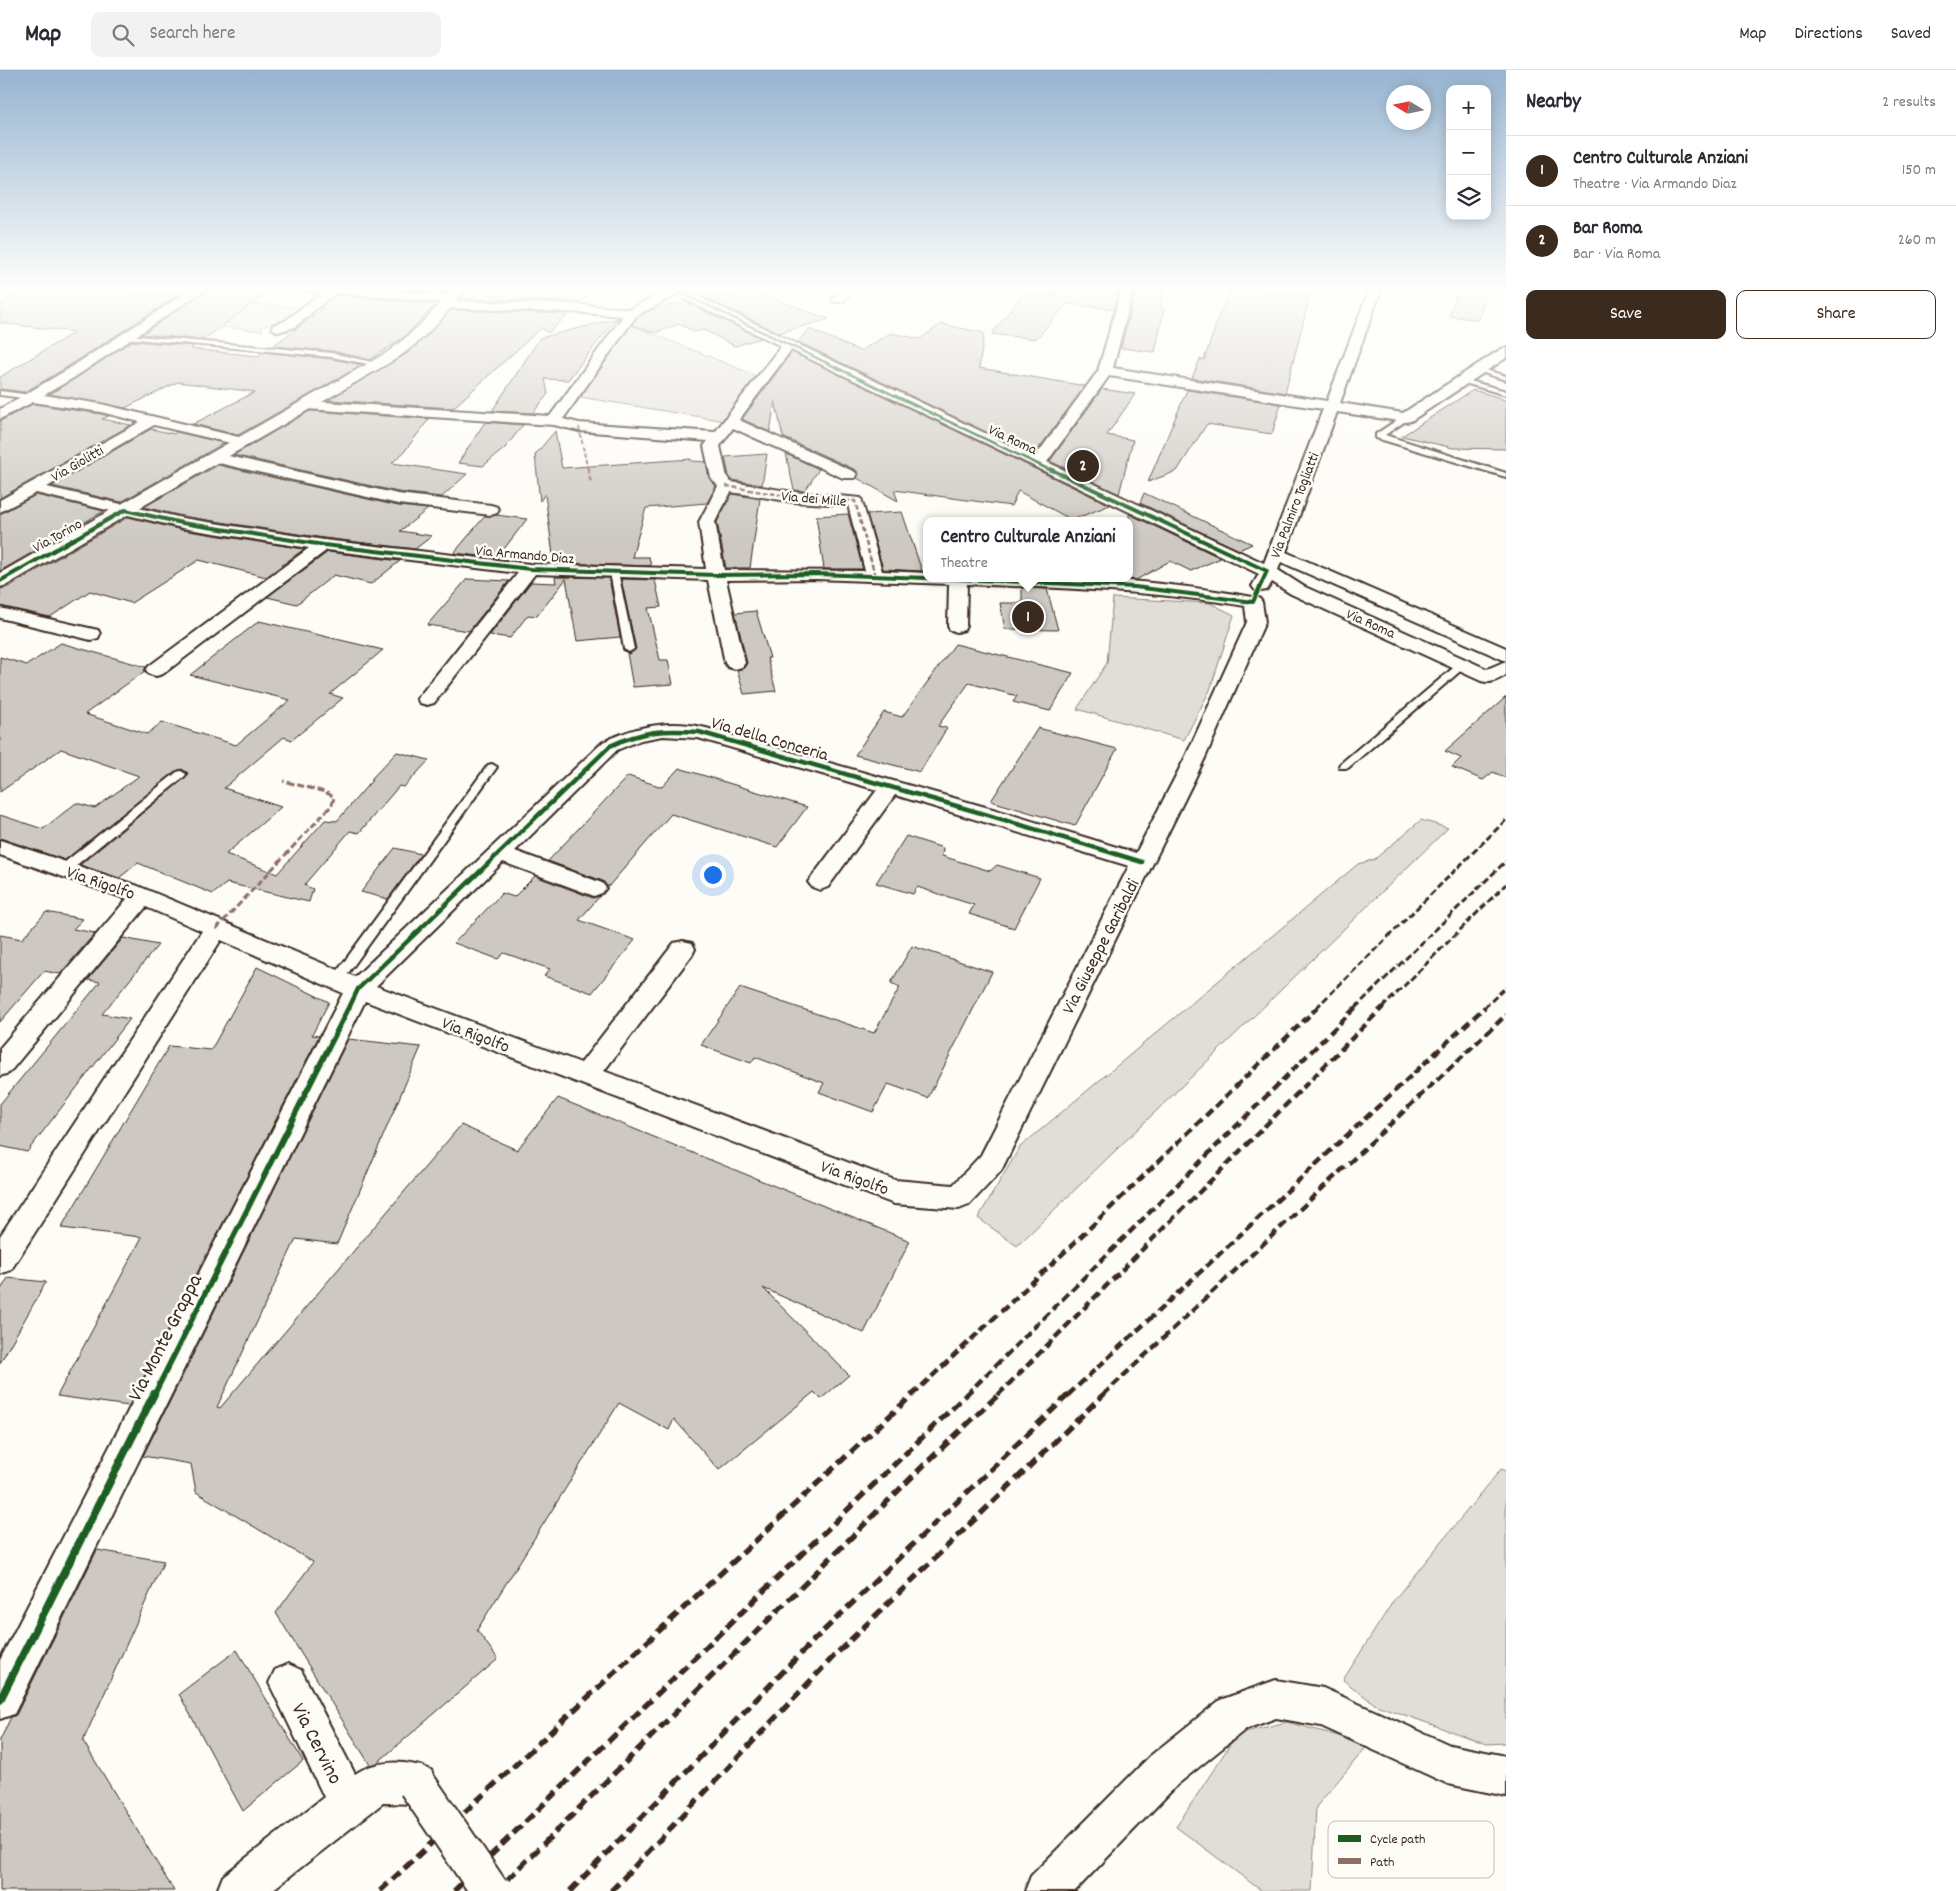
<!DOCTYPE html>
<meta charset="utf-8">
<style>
:root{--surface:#fff;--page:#f2f2f3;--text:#2b2b33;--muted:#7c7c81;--line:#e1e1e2;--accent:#3b2a1e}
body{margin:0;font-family:Dekko,sans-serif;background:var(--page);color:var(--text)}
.controls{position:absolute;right:15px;top:15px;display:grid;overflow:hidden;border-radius:10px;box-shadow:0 2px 12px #0003}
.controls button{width:45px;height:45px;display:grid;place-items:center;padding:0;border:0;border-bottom:1px solid var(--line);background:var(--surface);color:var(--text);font:25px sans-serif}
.compass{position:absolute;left:1386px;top:15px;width:45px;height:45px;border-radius:50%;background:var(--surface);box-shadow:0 2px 12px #0003;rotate:280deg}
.you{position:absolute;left:712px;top:804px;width:18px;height:18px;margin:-12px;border:4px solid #fff;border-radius:50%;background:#1a73e8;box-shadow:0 0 0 8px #1a73e833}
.badge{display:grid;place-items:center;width:32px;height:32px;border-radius:50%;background:var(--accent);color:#fff;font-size:16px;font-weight:700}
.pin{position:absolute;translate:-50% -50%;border:2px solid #fff;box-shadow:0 1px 5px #0006}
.popup{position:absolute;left:923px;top:447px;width:210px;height:65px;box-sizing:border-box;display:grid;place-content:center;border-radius:10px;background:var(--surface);filter:drop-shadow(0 1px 4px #0005);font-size:16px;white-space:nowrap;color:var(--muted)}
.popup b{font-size:19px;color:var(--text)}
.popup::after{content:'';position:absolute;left:50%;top:100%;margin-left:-10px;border:10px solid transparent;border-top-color:var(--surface)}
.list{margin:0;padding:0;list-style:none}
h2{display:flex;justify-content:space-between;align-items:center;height:65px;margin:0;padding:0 20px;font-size:21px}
h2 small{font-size:16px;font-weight:400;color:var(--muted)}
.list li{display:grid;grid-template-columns:32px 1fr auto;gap:15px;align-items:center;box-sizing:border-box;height:70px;padding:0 20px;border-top:1px solid var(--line)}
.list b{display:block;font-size:19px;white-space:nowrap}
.list p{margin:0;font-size:16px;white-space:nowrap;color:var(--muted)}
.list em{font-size:16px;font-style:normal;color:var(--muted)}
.actions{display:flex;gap:10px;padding:15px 20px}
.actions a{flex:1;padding:11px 0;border:1px solid var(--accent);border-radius:10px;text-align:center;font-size:18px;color:var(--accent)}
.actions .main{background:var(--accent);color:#fff}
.icon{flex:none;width:28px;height:28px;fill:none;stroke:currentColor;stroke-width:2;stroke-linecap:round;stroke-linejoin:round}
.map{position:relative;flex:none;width:1506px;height:1821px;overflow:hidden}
header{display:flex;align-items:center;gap:30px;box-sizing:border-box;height:70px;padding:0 25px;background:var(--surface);border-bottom:1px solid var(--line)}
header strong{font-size:24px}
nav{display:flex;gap:28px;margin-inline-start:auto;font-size:18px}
.search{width:350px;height:45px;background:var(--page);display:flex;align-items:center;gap:12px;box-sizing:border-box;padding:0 18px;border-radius:10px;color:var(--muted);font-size:19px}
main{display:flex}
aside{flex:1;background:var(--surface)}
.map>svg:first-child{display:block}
.green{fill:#e1ded7;stroke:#8e847a}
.building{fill:#cdc8c2;stroke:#3b2a1e}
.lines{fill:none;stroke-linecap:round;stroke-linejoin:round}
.service-casing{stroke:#3b2a1e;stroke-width:4}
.minor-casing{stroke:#3b2a1e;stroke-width:4}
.primary-casing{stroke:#3b2a1e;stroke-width:3}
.service{fill:#fdfcf7;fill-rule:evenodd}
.minor{fill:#fdfcf7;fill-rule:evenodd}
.primary{fill:#fdfcf7;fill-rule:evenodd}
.rail-far2{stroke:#3b2a1e;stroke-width:3;stroke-dasharray:7 3;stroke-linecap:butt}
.rail-far1{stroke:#3b2a1e;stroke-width:4.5;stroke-dasharray:9 4.5;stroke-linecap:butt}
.rail{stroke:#3b2a1e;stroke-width:5.5;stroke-dasharray:11 5.5;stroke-linecap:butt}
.minor-bridge-casing{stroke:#3b2a1e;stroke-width:41;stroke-linecap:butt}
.minor-bridge{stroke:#fdfcf7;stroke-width:37}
.quiet-far2{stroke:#8d6e63;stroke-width:2;stroke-dasharray:4.5 2;stroke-linecap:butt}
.quiet-far1{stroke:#8d6e63;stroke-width:2.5;stroke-dasharray:5 2.5;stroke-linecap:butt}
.quiet{stroke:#8d6e63;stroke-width:3;stroke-dasharray:7 3;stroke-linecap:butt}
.cycleway-far4-casing{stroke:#fdfcf7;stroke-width:4.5}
.cycleway-far3-casing{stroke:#fdfcf7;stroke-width:6}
.cycleway-far2-casing{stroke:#fdfcf7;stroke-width:8}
.cycleway-far1-casing{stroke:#fdfcf7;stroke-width:9}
.cycleway-casing{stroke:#fdfcf7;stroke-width:11}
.cycleway-far4{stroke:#1b5e20;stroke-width:2.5}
.cycleway-far3{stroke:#1b5e20;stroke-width:4}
.cycleway-far2{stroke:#1b5e20;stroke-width:4.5}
.cycleway-far1{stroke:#1b5e20;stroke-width:5.5}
.cycleway{stroke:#1b5e20;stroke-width:8}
.labels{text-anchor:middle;stroke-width:5;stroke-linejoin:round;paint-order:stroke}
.far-street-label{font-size:15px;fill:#3b2a1e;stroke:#fdfcf7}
.street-label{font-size:18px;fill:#3b2a1e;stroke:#fdfcf7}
.near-street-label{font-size:21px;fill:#3b2a1e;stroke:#fdfcf7}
.key{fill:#fdfcf7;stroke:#c3bdb6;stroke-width:1}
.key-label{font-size:14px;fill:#3b2a1e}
</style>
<header>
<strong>Map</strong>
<div class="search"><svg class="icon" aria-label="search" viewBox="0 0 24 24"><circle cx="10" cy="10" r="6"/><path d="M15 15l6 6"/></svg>Search here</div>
<nav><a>Map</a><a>Directions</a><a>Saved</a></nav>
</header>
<main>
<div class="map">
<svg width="1506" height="1821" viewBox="0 0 1506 1821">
<rect width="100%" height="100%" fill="#fdfcf7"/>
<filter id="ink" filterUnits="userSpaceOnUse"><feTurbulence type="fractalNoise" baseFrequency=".02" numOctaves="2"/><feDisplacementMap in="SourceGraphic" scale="10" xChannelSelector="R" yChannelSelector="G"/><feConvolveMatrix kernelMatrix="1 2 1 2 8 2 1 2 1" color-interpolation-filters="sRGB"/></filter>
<g filter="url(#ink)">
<g class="green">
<path d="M245 233 305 238 286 252 274 253 261 257 263 261 213 256Z"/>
<path d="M631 255 762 308 731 352 580 327Z"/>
<path d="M1113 528 1210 533 1234 545 1210 620 1184 670 1077 639 1107 593Z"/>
<path d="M1421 750 1448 758 1017 1176 978 1148 1020 1077 1358 794 1375 789Z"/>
<path d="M1501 1399 1506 1401V1673L1487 1674 1376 1635 1343 1610 1394 1530Z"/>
<path d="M1287 1652 1369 1674 1316 1737 1312 1821H1262L1176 1757 1237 1664Z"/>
</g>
<g class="building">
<path d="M31 217H69L177 226 64 299 25 322 0 319V307L75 262 0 253V234Z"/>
<path d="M211 217H276L203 270 142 264Z"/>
<path d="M366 217H450L445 223Z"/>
<path d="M468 217H598L580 233 460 229Z"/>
<path d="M1055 217H1120L1114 239 1067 234 1036 269 992 264 1024 222 1055 226Z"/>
<path d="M1136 217H1164L1160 239H1164L1155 282 1121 278Z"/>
<path d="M1232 217 1310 226 1285 323 1192 308 1200 289 1204 290 1219 246Z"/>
<path d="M1459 217H1488L1479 250 1449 246Z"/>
<path d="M750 220 829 249 779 263 704 227 722 223 729 227Z"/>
<path d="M336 225 437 234 404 267 370 290 332 281 273 276 323 239 320 238Z"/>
<path d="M685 232 761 268 735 276 704 260 695 262 679 254 655 263 632 255 637 247 651 240Z"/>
<path d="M451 240 569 244 548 263 541 258 453 338 328 330 408 283 427 266Z"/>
<path d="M619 248 617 250H615L568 310 545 309 548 324 533 343 492 341 540 268Z"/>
<path d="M941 254 984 263 979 298 1085 316 1034 385 798 272 809 259 860 281 891 263 920 269Z"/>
<path d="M132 271 194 276 191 279 258 286 262 282 332 289 362 295 238 365 193 354 255 322 178 312 125 338 50 324Z"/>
<path d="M792 282 1110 435 1072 450 1018 421 1011 436 894 420 898 431 857 408 859 404 856 400 783 367 775 331 770 362 742 349Z"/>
<path d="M1102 319 1135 324 1107 365 1133 370 1119 424 1050 391Z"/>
<path d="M1187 320 1281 334 1272 364 1207 354 1177 401 1148 412Z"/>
<path d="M1473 320 1498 327 1506 331V379L1453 378 1402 366Z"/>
<path d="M33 334 101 344 109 346 102 349 131 355 0 428V351Z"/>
<path d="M310 341 429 349 404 382 392 393 467 404 442 427 398 422 234 385Z"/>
<path d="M485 352 523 355 505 378 483 396 458 393Z"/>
<path d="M151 359 174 364 177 362 224 373 121 432 52 416Z"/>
<path d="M555 361 562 398 691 389V391L706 392 709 408 716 416 707 433 646 438 632 487H649L651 496 554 493 545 424 540 431 535 385Z"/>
<path d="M767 384 762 415 732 410 729 406 725 387Z"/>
<path d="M786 384 819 399 805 421 794 420Z"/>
<path d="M218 395 398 436 428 439 400 461 432 466 415 479 324 468 182 446 144 437Z"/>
<path d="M1144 423 1252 474 1239 480 1140 433Z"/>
<path d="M732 424 760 429 750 498H726L717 452Z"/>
<path d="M36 425 104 441 0 501V444Z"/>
<path d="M902 442 922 501 883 499 867 444Z"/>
<path d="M848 444 863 499H824L816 446Z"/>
<path d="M1129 444 1221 488 1191 501 1170 491 1136 510 1129 509Z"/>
<path d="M496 445 527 449 497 488 454 483 485 446Z"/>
<path d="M128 447 182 460 304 479 266 507 199 490 131 533 90 521 50 547 0 536V519L8 517Z"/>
<path d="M328 482 400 491 371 514 334 505 297 534 267 527Z"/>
<path d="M555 507 609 508 620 567 577 571 566 509 537 546 528 545 510 568 490 565 531 512 556 513Z"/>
<path d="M467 509 509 511 469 561 427 555Z"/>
<path d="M621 509 655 510 661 537 648 538 660 590H668L673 614 633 617 627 583 630 584 636 579Z"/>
<path d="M1022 518 1047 519 1058 560 1005 559 1000 533H1022Z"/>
<path d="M756 541 770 588H767L776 621 744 624 737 600 744 598 747 593 735 543Z"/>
<path d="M259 551 383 580 330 624 343 628 292 670 284 667 224 718 281 737 226 784 277 804 325 750 337 751 373 709H371L397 682 429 690 404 717 399 716 359 763 350 761 304 815 313 819 309 832 227 813 213 824 138 793 119 808 80 795 186 707 188 703 182 699 176 701 65 790 0 768V745L43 759 76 733 95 738 139 706 61 679 0 722V587L27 595 61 573 146 597 145 601 85 644 147 664 162 652 236 675 290 630 190 605Z"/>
<path d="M955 574 1073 603 1050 641 1013 632 1017 626 969 613 938 656 947 658 920 702 855 685 884 642 902 647Z"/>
<path d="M1506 627V708L1493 702 1483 710 1452 697 1461 688 1445 681Z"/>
<path d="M1038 658 1117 679 1075 756 991 731Z"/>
<path d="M679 698 807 737 777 777 671 744 608 817 603 811 548 791 628 706 662 717Z"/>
<path d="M906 766 943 778 942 786 990 801 997 795 1040 808 1014 858 969 844 974 835 917 817 913 824 876 813Z"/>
<path d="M395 778 421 784 388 829 361 822Z"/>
<path d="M535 806 593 828 600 826 579 850 635 870 592 923 544 906 550 899 504 883 498 889 454 873 502 823 514 827Z"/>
<path d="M46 842 83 849 73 859 95 863 60 904 44 901 0 952V865L22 869Z"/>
<path d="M123 868 158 875 102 944 130 949 27 1082 0 1076V1034L100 912 88 910Z"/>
<path d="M912 876 992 902 928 1028 888 1014 873 1042 819 1022 824 1013 755 987 751 993 701 975 740 918 874 963 900 917 891 913Z"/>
<path d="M257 897 329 932 312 965 319 966 129 1336 57 1326 142 1167 61 1158 169 976 211 980Z"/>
<path d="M348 969 421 977 337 1174 296 1169 217 1337 220 1338 461 1055 517 1080 558 1028 910 1171 864 1263 763 1218 849 1305 821 1329 814 1322 719 1400 674 1349 669 1360 619 1333 477 1560 498 1589 377 1693 370 1695 276 1543 313 1492 196 1422 191 1394 143 1386Z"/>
<path d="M8 1208 46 1212 0 1293V1221Z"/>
<path d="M97 1480 164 1491 83 1671 174 1821H0V1670L11 1647 16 1645Z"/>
<path d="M237 1580 303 1691 243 1741 179 1624Z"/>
</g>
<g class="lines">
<defs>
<g id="service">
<path d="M126 265 332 283 381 294 378 296 332 287 124 268 123 267Z"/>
<path d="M1479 298 1506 306V310L1477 301V299Z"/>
<path d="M1463 309 1506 321V325L1461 312 1460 311Z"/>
<path d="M0 321 31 325 35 327 31 329 0 325Z"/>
<path d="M1403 346 1410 348 1385 365 1506 403V407L1376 368V364Z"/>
<path d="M614 499 618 502 634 579 629 582 624 579 610 502Z"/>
<path d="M1462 592 1465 593V597L1348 698H1340L1339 696 1340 694 1459 593Z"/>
<path d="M492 694 497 697 341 913H333L331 910 333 907 488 695Z"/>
<path d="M181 701 186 704 185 706 68 802H60L58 799 60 796 177 702Z"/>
</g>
<g id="minor">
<path d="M195 217H209L75 307 44 325 101 334 243 368 248 369 250 372 248 375 243 376 154 355 47 417 182 448 324 470 530 494 706 499 699 452 718 416 711 408 704 376 708 371 579 361 554 355 307 339 302 338 300 335 302 332 307 331 550 346 623 246 569 242 446 238 442 237 440 234 441 232 335 223 295 257 278 262 272 258 273 255 285 251 322 222 302 220 300 217H346L449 225 453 226 454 231 569 234 630 239 666 220 663 217H678L1035 387 1098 301 1122 217H1134L1113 298 1327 331 1370 217H1382L1340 333 1403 343 1501 279 1506 278V288L1411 351 1406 352 1337 342 1286 482 1506 578V591L1281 492 1278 500 1303 516 1487 599 1506 591V605C1497 610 1491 614 1481 611L1291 524 1272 512 1267 520 1261 521 1255 520 1252 516 1259 504 791 280 739 350 855 402 857 405 855 408H843L733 358 720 376 727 407 731 412 793 422 861 428 882 501 927 503V508C977 508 1028 507 1079 508 1137 510 1196 517 1253 527L1259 528 1262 532 1265 552 1205 688 1001 1101 969 1135 959 1139 894 1134 365 931 14 1644 0 1649V1590L343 923 221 870 11 1200 0 1204V1166L202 861 146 837 9 1003 0 1006V978L127 829 0 785V770L138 816 355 907 603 672C635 656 671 649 706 658L996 740 1136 783 1185 688 1247 552 1245 536C1153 521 1060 518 967 514L966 556 964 560 957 562 950 560 948 556 949 514 816 509 726 510 745 593 742 597 735 599 728 597 725 593 708 510 535 504 434 633 427 635 420 633 417 629 518 503 327 480 163 604 156 606 149 604 146 600 149 596 309 478 182 458 36 423 0 442V430L140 352 101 342 33 332 0 349V339L65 301ZM676 225 781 276 715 362 579 353 563 349 636 246ZM1109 306 1323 339 1264 493 1047 392ZM731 422 793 432 848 435 865 501 724 500 715 452ZM663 666 698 668 877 720 812 807 808 812 812 817 820 820 828 817 895 725 1129 796 981 1085 953 1115 895 1110 604 1001 692 885 695 879 692 873 683 871 674 873 581 993 376 916 503 792 586 823 594 826 602 823 606 818 602 813 515 781 617 680 641 670Z"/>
<path d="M843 217H856L842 232H834L832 229Z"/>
<path d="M215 383 398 424 491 435 497 437 499 440 497 443 491 445 398 434 210 391 207 388 210 385Z"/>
<path d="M0 538 98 560 100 564 98 568 91 570 0 548Z"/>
<path d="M288 1594 301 1600 355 1704C377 1689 407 1690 431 1700L437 1714 431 1728 417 1734 383 1733 271 1821H217L223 1806 324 1727 269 1613 275 1600Z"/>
<path d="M1276 1610 1323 1618 1450 1675 1506 1686V1726L1448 1714 1321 1656 1276 1648 1246 1659 1178 1714 1075 1821H1025L1031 1806 1150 1686 1220 1630Z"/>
</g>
<path id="primary" d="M452 217H466C446 246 425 269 396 289L7 515 0 517V503L386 283C414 263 432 244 452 217Z"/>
</defs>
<use href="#service" class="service-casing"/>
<use href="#minor" class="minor-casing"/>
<use href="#primary" class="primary-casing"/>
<use href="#service" class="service"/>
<use href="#minor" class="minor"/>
<use href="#primary" class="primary"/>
<g class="rail-far2">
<path d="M1316 938 1506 750"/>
<path d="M1355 938 1506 791"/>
<path d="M1382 938 1506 814"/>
<path d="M1484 938 1506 917"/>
</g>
<g class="rail-far1">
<path d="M912 1325 1070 1177 1318 937"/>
<path d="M966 1325 1356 937"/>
<path d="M998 1325 1383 937"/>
<path d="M1068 1325 1485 937"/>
<path d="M1103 1325 1506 945"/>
</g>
<g class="rail">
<path d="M380 1821 913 1324"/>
<path d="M454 1821 967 1324"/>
<path d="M496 1821 924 1395 999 1324"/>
<path d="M570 1821 814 1570 1069 1324"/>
<path d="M611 1821 835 1585 1104 1324"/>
</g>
<defs>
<path id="minor-bridge" d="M417 1714 490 1821"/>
</defs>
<use href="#minor-bridge" class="minor-bridge-casing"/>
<use href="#minor-bridge" class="minor-bridge"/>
<path class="quiet-far2" d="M579 357 588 401"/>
<g class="quiet-far1">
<path d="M588 399 591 413"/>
<path d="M726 416 793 427 855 431 875 506"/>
</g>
<path class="quiet" d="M216 859 332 735 334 727 325 722 283 711"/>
<defs>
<path id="cycleway-far4" d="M669 217 1052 401"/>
<g id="cycleway-far3">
<path d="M936 508 1135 517 1253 532 1267 501 1050 399"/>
<path d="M0 511 125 440 182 453 324 475 530 499 716 505 816 504 927 508"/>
</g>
<path id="cycleway-far2" d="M349 938 358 919 610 676C642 661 664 659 699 662L988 745 1142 792"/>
<path id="cycleway-far1" d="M154 1325 349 937"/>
<path id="cycleway" d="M0 1630 154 1324"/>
</defs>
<use href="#cycleway-far4" class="cycleway-far4-casing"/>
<use href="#cycleway-far3" class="cycleway-far3-casing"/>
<use href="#cycleway-far2" class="cycleway-far2-casing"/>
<use href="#cycleway-far1" class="cycleway-far1-casing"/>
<use href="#cycleway" class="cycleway-casing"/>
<use href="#cycleway-far4" class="cycleway-far4"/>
<use href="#cycleway-far3" class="cycleway-far3"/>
<use href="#cycleway-far2" class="cycleway-far2"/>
<use href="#cycleway-far1" class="cycleway-far1"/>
<use href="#cycleway" class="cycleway"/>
</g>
</g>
<linearGradient id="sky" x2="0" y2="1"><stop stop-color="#96b4d0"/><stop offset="0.46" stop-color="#fefefb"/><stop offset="1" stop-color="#fefefb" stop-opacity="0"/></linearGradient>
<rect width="1506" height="472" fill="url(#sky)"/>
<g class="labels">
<g class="far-street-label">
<text transform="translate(1013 369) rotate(25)" y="5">Via Roma</text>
<text transform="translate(77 393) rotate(-30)" y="5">Via Giolitti</text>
<text transform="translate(814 428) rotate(5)" y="5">Via dei Mille</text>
<text transform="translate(1294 435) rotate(-69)" y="5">Via Palmiro Togliatti</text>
<text transform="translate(57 465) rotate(-29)" y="5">Via Torino</text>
<text transform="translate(525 484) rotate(5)" y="5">Via Armando Diaz</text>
<text transform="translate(1371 553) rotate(24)" y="5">Via Roma</text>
</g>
<g class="street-label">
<text transform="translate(770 668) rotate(16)" y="6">Via della Conceria</text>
<text transform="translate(101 812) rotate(19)" y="6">Via Rigolfo</text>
<text transform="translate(1100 876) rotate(-63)" y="6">Via Giuseppe Garibaldi</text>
<text transform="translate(476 964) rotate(21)" y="6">Via Rigolfo</text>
<text transform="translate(855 1107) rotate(20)" y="6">Via Rigolfo</text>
</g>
<g class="near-street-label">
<text transform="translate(164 1267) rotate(-63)" y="7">Via Monte Grappa</text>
<text transform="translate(318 1673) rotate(63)" y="7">Via Cervino</text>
</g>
</g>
<rect x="1328" y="1751" width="166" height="57" rx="8" class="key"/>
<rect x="1338" y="1765" width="23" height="7" fill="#1b5e20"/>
<rect x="1338" y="1788" width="23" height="6" fill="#8d6e63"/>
<g class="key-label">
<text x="1370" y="1773">Cycle path</text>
<text x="1370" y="1796">Path</text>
</g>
</svg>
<div class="controls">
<button>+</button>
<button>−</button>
<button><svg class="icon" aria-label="layers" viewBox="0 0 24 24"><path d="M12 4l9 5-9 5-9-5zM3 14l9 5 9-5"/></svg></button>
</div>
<svg class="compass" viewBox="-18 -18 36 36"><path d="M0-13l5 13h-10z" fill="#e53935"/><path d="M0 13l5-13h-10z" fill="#7c7c81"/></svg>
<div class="you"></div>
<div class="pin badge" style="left:1028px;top:547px">1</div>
<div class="popup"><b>Centro Culturale Anziani</b>Theatre</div>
<div class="pin badge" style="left:1083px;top:396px">2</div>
</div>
<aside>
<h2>Nearby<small>2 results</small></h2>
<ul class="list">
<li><span class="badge">1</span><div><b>Centro Culturale Anziani</b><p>Theatre · Via Armando Diaz</p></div><em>150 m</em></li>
<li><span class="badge">2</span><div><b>Bar Roma</b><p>Bar · Via Roma</p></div><em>260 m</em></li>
</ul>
<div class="actions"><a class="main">Save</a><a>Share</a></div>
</aside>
</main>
